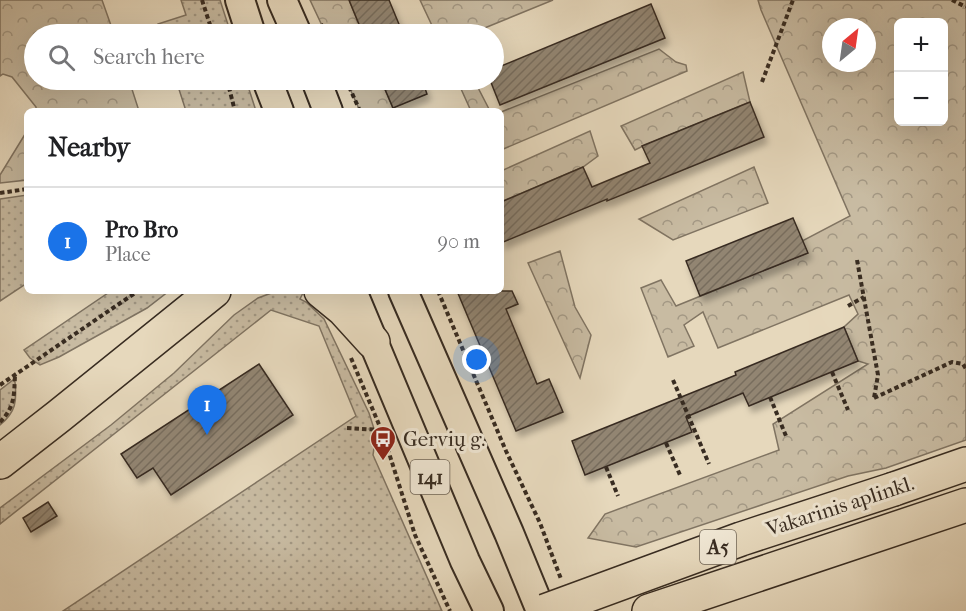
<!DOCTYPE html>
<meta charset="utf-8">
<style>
:root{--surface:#fff;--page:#f6f6f6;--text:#202124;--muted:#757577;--line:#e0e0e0;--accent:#1a73e8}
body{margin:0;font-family:"IM FELL French Canon",serif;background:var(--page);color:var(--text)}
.controls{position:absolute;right:18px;top:18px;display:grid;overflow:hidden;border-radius:9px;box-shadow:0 6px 24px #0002}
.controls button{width:54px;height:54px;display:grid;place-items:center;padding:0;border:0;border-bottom:2px solid var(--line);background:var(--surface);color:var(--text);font:30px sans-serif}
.compass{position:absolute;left:822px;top:18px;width:54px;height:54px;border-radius:50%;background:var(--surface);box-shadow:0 6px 24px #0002;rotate:29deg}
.you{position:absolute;left:477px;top:360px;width:21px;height:21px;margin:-15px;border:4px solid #fff;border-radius:50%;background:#1a73e8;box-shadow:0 0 0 9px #1a73e833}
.badge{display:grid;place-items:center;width:39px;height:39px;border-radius:50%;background:var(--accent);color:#fff;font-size:20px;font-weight:700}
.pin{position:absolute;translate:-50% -50px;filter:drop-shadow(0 2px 3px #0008)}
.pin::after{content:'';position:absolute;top:32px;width:21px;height:18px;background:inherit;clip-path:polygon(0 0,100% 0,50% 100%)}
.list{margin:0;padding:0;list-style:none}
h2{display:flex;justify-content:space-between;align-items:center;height:78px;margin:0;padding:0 24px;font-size:26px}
h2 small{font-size:20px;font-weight:400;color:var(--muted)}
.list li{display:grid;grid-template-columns:39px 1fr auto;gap:18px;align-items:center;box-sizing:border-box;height:108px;padding:0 24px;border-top:2px solid var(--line)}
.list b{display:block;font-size:22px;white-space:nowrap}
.list p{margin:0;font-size:20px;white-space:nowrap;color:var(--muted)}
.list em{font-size:20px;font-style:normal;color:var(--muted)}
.icon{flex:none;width:33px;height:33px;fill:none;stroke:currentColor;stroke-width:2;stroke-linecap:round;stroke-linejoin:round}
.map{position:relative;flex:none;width:966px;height:611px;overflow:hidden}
.search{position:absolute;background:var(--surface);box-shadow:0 6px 24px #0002;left:24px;top:24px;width:480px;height:66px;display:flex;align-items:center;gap:15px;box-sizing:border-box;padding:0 21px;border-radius:33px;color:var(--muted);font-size:22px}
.panel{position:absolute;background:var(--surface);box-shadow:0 6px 24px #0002;left:24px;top:108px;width:480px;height:186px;border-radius:9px}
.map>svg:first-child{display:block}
.grass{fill:url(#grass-dots);stroke:#807462;stroke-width:1.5}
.forest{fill:url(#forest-crowns);stroke:#807462;stroke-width:1.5;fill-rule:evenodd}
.building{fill:url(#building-hatch);stroke:#382c21;stroke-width:1.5;filter:url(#shadow)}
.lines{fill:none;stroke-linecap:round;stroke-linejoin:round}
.primary-casing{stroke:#382c21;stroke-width:32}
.highway-casing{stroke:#382c21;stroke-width:36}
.path{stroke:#382c21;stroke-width:4;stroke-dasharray:4.5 3;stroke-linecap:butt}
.primary{stroke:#e6d8bc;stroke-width:28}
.highway{stroke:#e6d8bc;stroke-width:33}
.highway-bridge-casing{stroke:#382c21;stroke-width:36;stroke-linecap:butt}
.highway-bridge{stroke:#e6d8bc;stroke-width:33}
.labels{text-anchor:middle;stroke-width:6;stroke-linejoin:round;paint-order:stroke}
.shield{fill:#efe6d3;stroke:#6f6456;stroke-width:1.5}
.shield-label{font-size:20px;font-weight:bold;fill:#382c21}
.poi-label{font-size:21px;fill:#382c21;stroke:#efe6d3;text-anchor:start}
.street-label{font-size:21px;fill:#382c21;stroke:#efe6d3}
</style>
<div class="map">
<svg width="966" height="611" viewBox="0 0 966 611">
<defs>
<pattern id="grass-dots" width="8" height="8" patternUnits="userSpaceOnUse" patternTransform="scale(1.5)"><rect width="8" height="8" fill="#c8bba2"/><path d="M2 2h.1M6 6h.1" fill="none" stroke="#a39884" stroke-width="1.8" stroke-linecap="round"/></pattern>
<pattern id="forest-crowns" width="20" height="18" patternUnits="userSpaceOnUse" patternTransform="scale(1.5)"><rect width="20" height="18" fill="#c8bba2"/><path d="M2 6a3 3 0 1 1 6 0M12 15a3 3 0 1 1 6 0" fill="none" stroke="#a39884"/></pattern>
<pattern id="building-hatch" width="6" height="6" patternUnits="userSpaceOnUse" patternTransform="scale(1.5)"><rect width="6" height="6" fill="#928572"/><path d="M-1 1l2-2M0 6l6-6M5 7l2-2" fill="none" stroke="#786d5d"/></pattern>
<filter id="shadow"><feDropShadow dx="3.5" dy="6" stdDeviation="3" flood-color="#0004"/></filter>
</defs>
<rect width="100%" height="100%" fill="#e6d8bc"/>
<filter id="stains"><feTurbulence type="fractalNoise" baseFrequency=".00333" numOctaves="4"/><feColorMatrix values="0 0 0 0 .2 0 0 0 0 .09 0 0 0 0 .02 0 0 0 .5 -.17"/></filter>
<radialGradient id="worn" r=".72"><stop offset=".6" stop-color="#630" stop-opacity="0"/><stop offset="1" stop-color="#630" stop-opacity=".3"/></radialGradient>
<g class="grass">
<path d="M181 0H220L231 34H161L158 24 186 15Z"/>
<path d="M176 80H246L256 111H186Z"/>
<path d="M27 195V283L0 301V199Z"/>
<path d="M111 291H169L147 308 59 357 40 365 30 358 24 350Z"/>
<path d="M274 292 303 293 300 299 306 302 324 319 369 413 376 435 373 455 442 611H63L356 416 319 326 271 310 0 524V508L111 425 174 373 234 315 258 298Z"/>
<path d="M13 380 15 382C17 401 16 412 0 425V390Z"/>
</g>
<g class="forest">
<path d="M0 0H102L114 34H34V80H129L139 111H36V107L12 77 3 74 0 76Z"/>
<path d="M310 0H349L363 34H326Z"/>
<path d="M420 0H553L470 34H436Z"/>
<path d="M758 0H966V440L886 468 848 476 636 547 588 538 605 514 779 450 773 424 868 364 858 361 844 327 858 314 849 295 718 348 703 312 684 325 694 346 668 357 641 288 661 280 676 306 807 253 802 241 850 216 761 10ZM898 22H944V122H898ZM831 27H867V63H831Z"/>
<path d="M659 49 676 62 686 65 687 71 501 150V112Z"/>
<path d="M743 72 750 102 643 146 635 150 621 126Z"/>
<path d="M346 80H381L393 108 388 111H360Z"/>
<path d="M457 80H474L490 111H471Z"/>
<path d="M27 131V180L0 183V175Z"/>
<path d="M590 131 598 156 583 167 501 202V171Z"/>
<path d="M754 167 768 203 673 240 639 219Z"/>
<path d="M560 251 575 307 591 335 580 378 528 263Z"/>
</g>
<g class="building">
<path d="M349 0H389L403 34H363Z"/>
<path d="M651 4 665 38 500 105 490 80H494V69Z"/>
<path d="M381 80H422L427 94 393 108Z"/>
<path d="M750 102 764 137 607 201V199L501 243V202L583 167 592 187 650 163 642 146Z"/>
<path d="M793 218 808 253 700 296 686 261Z"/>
<path d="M457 291H512L518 304 506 309 537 384 549 379 563 412 516 431Z"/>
<path d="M844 327 858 361 749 406 743 393 686 417 692 432 585 475 572 441 736 375 735 372Z"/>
<path d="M259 364 293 415 171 495 153 468 137 478 121 454Z"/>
<path d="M48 502 57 516 31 532 23 518Z"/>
</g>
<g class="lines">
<defs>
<g id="primary">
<path d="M240 0 251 34"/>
<path d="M282 0 297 34"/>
<path d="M267 80 279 111"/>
<path d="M316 80 328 111"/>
<path d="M352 291 465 561 489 611"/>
<path d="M403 291 509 533 541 611"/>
</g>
<g id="highway">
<path d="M321 291 343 309 373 342"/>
<path d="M0 462 59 416 214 291"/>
<path d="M894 489 966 464"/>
<path d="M649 611 966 505"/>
</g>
</defs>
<use href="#primary" class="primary-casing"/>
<use href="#highway" class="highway-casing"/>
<g class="path">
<path d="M202 0 213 34"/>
<path d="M952 0 966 7"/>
<path d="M321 24 326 34"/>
<path d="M227 80 235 111"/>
<path d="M346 80 360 111"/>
<path d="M762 82 793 0"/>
<path d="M0 193 27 189"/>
<path d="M857 260 878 375 874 398"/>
<path d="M438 291 506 451 540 523 561 579"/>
<path d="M848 306 864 297"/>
<path d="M351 358 383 434 415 535 450 611"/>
<path d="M832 372 848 410"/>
<path d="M673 380 709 464"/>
<path d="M0 385 138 291"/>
<path d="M770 397 786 436"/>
<path d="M874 398 952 362 963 364 966 369"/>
<path d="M0 422C15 407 14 395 15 375"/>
<path d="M347 428 381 430"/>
<path d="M666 443 680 475"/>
<path d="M606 467 618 496"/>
</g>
<use href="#primary" class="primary"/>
<use href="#highway" class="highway"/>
<defs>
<path id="highway-bridge" d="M545 611 741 539 894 489"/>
</defs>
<use href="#highway-bridge" class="highway-bridge-casing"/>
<use href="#highway-bridge" class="highway-bridge"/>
</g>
<defs>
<symbol id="bus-pin" viewBox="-11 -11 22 30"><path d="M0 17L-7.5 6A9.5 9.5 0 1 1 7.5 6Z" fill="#8f2418" stroke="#efe6d3"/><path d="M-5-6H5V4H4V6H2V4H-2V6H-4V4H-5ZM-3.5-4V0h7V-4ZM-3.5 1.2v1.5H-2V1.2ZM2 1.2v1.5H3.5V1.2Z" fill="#fff"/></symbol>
</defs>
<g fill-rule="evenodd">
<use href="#bus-pin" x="368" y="424" width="30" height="40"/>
</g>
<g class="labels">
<g class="shield">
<rect x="410.5" y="460" width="39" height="34" rx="4.5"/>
<rect x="700" y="530" width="36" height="34" rx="4.5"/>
</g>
<g class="shield-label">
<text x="430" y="484">141</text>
<text x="718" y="554">A5</text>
</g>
<g class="poi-label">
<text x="403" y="446">Gervių g.</text>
</g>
<g class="street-label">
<text transform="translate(840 506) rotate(-18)" y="7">Vakarinis aplinkl.</text>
</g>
</g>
<rect width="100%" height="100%" filter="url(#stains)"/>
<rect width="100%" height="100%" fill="url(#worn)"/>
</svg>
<div class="controls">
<button>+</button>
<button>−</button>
</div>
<svg class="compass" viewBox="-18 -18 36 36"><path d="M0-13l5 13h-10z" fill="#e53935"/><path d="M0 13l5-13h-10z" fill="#757577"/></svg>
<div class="you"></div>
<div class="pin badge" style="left:207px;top:435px">1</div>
<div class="search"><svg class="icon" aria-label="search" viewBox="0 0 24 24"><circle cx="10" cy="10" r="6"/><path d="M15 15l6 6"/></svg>Search here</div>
<section class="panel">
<h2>Nearby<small></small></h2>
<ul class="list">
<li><span class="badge">1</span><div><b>Pro Bro</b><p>Place</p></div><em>90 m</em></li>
</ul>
</section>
</div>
